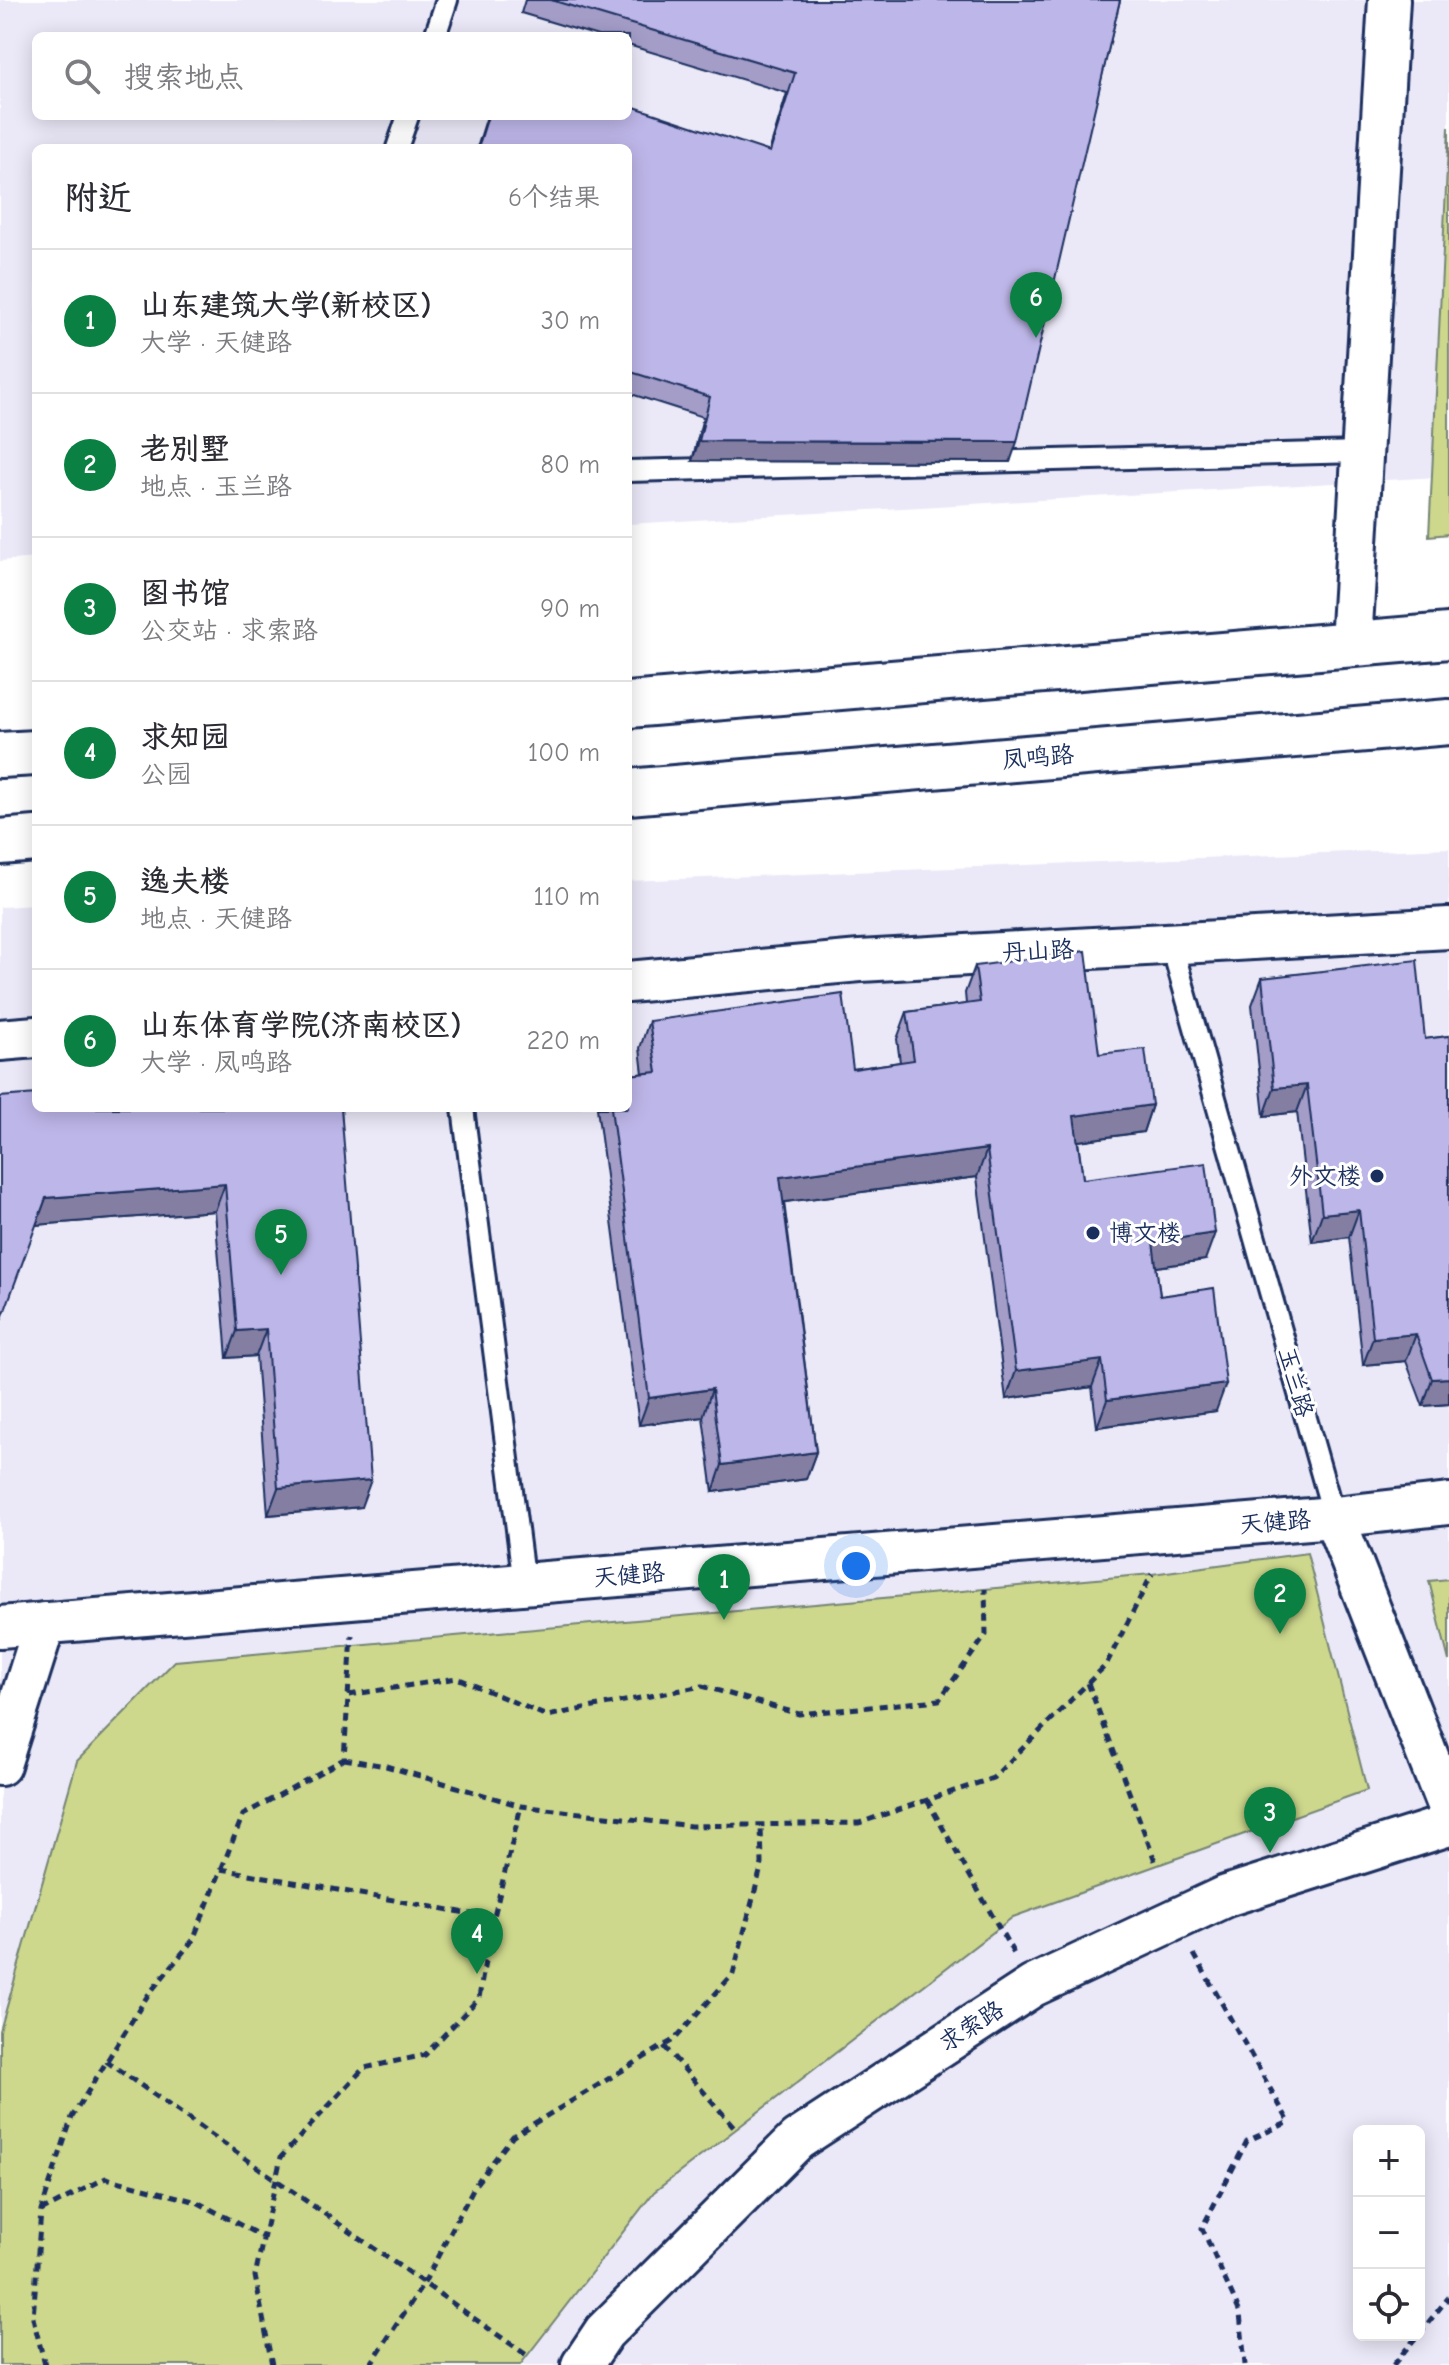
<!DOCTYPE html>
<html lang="zh">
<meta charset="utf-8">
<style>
:root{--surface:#fff;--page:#f2f2f3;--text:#2b2b33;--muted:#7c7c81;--line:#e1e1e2;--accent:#0b8043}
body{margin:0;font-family:"Comic Neue","LXGW WenKai TC",sans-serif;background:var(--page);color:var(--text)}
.controls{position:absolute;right:24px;bottom:24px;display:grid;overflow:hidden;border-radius:12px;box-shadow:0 4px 20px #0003}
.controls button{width:72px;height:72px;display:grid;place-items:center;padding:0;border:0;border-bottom:2px solid var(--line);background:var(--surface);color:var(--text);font:40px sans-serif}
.you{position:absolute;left:856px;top:1566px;width:28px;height:28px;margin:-20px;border:6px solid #fff;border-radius:50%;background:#1a73e8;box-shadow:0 0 0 12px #1a73e833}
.badge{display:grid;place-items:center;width:52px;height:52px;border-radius:50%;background:var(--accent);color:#fff;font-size:26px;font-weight:700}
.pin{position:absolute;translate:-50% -66px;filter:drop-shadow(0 2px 4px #0008)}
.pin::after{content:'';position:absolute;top:42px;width:28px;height:24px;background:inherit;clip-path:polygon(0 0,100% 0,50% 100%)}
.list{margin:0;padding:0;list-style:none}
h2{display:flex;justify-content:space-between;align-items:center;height:104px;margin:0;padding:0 32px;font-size:34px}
h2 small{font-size:26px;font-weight:400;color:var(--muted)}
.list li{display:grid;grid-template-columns:52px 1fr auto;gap:24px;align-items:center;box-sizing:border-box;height:144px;padding:0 32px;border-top:2px solid var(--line)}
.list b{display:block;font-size:30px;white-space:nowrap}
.list p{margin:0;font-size:26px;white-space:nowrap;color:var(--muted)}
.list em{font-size:26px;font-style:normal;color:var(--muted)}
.icon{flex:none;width:44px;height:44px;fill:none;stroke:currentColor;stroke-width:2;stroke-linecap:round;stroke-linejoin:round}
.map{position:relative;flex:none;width:1449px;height:2365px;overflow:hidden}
.search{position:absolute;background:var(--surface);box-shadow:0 4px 20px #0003;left:32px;top:32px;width:600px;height:88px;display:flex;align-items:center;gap:20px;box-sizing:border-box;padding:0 28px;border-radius:12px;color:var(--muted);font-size:30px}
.panel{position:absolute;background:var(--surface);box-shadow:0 4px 20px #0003;left:32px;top:144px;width:600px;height:968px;border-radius:12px}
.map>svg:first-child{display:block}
.built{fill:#ebe9f8;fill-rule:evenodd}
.green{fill:#cdd88c;stroke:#748475;stroke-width:2}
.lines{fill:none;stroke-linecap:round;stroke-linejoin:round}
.service-casing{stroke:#1b2f5e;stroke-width:26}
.minor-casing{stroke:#1b2f5e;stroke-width:46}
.primary-casing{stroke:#1b2f5e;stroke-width:50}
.path{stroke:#1b2f5e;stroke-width:5;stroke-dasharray:8 6;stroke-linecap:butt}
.service{stroke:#fff;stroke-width:20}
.minor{stroke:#fff;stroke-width:40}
.primary{stroke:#fff;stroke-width:44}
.wall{fill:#a39dc8;stroke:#1b2f5e;stroke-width:2}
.shaded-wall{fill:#847fa2;stroke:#1b2f5e;stroke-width:2}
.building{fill:#bdb6e8;stroke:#1b2f5e;stroke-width:2}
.poi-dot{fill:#1b2f5e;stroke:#fff;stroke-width:3}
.labels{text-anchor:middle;stroke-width:6;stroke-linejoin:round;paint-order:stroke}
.street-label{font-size:24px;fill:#1b2f5e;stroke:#fff}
.poi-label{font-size:24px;fill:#1b2f5e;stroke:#fff;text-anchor:end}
</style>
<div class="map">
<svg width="1449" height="2365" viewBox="0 0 1449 2365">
<rect width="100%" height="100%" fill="#fff"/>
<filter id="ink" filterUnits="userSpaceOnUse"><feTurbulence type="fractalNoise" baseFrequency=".0125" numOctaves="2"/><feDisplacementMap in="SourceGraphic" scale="16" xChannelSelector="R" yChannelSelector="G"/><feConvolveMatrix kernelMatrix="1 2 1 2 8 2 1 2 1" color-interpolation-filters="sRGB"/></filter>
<g filter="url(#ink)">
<g class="built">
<path d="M0 0H1449V200L1438 477 628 524V148H36V558L0 561ZM36 36H628V116H36Z"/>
<path d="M1449 848V2365H0V907L36 905V1108H628V881ZM1359 2131H1419V2335H1359Z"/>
</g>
<g class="green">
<path d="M1449 127V534L1429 536Z"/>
<path d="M1307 1553 1367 1790 1013 1917 654 2192 520 2365H0V2031L77 1761 175 1661 1152 1574Z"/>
<path d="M1449 1579V1661L1429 1581Z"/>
</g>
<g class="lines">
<defs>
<g id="service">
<path d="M435 36 447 0"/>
<path d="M397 148 408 116"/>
<path d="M628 471 1362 452"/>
<path d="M1171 943 1334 1517"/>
<path d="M463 1108 524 1584"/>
</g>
<g id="minor">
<path d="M1351 644 1389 0"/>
<path d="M628 982 860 961 1449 928"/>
<path d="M0 1040 36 1037"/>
<path d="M1334 1517 1449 1810"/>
<path d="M0 1627 1334 1517 1449 1504"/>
<path d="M0 1765 45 1623"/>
<path d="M582 2365 604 2332 797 2140 1033 1986 1226 1896 1449 1825"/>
</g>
<g id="primary">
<path d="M628 705 1449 636"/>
<path d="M0 755 36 753"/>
<path d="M628 792 1449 722"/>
<path d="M0 842 36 839"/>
</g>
</defs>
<use href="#service" class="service-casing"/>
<use href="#minor" class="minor-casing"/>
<use href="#primary" class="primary-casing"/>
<g class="path">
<path d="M1088 1683 1157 1866"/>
<path d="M349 1695 457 1678 547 1716 702 1686 799 1714 939 1700 986 1635 985 1589"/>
<path d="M344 1759 386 1766 521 1806 691 1826 859 1823 993 1778 1106 1665 1152 1574"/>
<path d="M927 1800 1014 1954"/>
<path d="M221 1869 494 1918"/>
<path d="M1194 1954 1289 2122 1247 2141 1202 2228 1240 2313 1245 2365"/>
<path d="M664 2046 736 2129"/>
<path d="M106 2061 528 2356"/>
<path d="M41 2211 106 2178 197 2202 263 2237"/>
<path d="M1419 2334 1449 2297"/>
<path d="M45 2365 33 2318 41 2211 72 2117 148 1995 193 1940 243 1815 344 1759 352 1635"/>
<path d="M272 2365 255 2276 281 2157 364 2068 425 2055 479 1998 489 1937 521 1806"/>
<path d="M370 2365 424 2283 475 2185 513 2136 675 2039 733 1974 762 1864 761 1825"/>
<path d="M1393 2365 1418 2335"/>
</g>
<use href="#service" class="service"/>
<use href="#minor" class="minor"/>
<use href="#primary" class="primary"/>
</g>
<g class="wall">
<path d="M525 0H1120L1010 462 692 461 703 417 628 393V148H477L487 116H628L769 152 787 93 628 45V36H598L521 13Z"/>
<path d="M975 966 1099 1054 1152 1105 1143 1132 1078 1141 1083 1179 1205 1260 1156 1267 1160 1296 1216 1411 1097 1427 1092 1387 1006 1399 977 1177 784 1202 816 1452 806 1479 713 1492 703 1417 639 1425 597 1108H628L643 1074 640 1048 649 1021 853 1069 900 1062 897 1039 907 1012 966 1004 965 993Z"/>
<path d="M1262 978 1425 1039 1449 1036V1404L1423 1406 1406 1361 1363 1365 1349 1237 1312 1242 1297 1112 1264 1116 1252 1005Z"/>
<path d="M0 1097 341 1108 361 1507 268 1515 256 1356 227 1358 215 1211 36 1225Z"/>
</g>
<g class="shaded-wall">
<path d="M699 441 1017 442 1010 462 692 461Z"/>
<path d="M1307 1085 1297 1112 1264 1116 1274 1088Z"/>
<path d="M1152 1105 1143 1132 1064 1143 1074 1116Z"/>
<path d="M987 1149 977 1177 770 1204 780 1177Z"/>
<path d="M225 1184 215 1211 36 1225 46 1198Z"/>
<path d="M1359 1210 1349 1237 1312 1242 1322 1214Z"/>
<path d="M1215 1233 1205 1260 1143 1269 1153 1242Z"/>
<path d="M266 1329 256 1356 227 1358 237 1331Z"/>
<path d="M1416 1334 1406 1361 1363 1365 1373 1338Z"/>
<path d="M1102 1360 1092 1387 1006 1399 1016 1371Z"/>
<path d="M1449 1378V1404L1423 1406 1432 1379Z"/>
<path d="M1226 1384 1216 1411 1097 1427 1107 1400Z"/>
<path d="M712 1389 703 1417 639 1425 649 1398Z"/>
<path d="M816 1452 806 1479 713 1492 722 1465Z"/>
<path d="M371 1480 361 1507 268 1515 278 1488Z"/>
</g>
<g class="building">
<path d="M551 0H1120L1017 442 699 441 710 397 628 371V148H478L488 116H628V105L770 152 795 73Z"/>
<path d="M1086 951 1099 1054 1145 1049 1152 1105 1074 1116 1083 1179 1206 1163 1215 1233 1153 1242 1160 1296 1214 1288 1226 1384 1107 1400 1102 1360 1016 1371 987 1149 780 1177 816 1452 722 1465 712 1389 649 1398 611 1108H628V1075L657 1072 649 1021 843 994 853 1069 914 1060 907 1012 980 1002 975 966Z"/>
<path d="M1417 960 1425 1039 1449 1036V1378L1432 1379 1416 1334 1373 1338 1359 1210 1322 1214 1307 1085 1274 1088 1262 978Z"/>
<path d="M36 1094V1108H341L371 1480 278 1488 266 1329 237 1331 225 1184 46 1198 0 1324V1097Z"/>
</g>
</g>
<g class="poi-dot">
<circle cx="1377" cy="1176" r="8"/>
<circle cx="1093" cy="1233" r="8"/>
</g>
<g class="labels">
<g class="street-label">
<text transform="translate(1038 757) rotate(-5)" y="8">凤鸣路</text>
<text transform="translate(1038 951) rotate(-3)" y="8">丹山路</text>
<text transform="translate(1296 1382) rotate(74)" y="8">玉兰路</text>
<text transform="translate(1275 1522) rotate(-5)" y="8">天健路</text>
<text transform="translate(629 1575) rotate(-5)" y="8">天健路</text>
<text transform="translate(971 2026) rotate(-33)" y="8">求索路</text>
</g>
<g class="poi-label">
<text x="1361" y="1184">外文楼</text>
<text x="1109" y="1241" text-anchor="start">博文楼</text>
</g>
</g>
</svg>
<div class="controls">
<button>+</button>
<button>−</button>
<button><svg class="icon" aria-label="locate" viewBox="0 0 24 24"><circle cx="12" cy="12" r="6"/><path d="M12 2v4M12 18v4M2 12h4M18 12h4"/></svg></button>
</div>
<div class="you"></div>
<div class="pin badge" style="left:724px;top:1620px">1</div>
<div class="pin badge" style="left:1280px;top:1634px">2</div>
<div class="pin badge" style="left:1270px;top:1853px">3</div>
<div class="pin badge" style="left:477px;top:1974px">4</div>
<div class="pin badge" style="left:281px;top:1275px">5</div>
<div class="pin badge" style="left:1036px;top:338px">6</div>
<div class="search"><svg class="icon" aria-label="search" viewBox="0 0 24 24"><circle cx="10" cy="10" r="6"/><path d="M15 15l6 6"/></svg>搜索地点</div>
<section class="panel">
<h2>附近<small>6个结果</small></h2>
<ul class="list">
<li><span class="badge">1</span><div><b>山东建筑大学(新校区)</b><p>大学 · 天健路</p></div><em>30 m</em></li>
<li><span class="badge">2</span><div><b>老别墅</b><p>地点 · 玉兰路</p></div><em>80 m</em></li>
<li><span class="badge">3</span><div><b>图书馆</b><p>公交站 · 求索路</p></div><em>90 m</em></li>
<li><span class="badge">4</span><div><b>求知园</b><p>公园</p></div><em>100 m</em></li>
<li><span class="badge">5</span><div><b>逸夫楼</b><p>地点 · 天健路</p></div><em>110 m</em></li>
<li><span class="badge">6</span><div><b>山东体育学院(济南校区)</b><p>大学 · 凤鸣路</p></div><em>220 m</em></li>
</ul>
</section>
</div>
